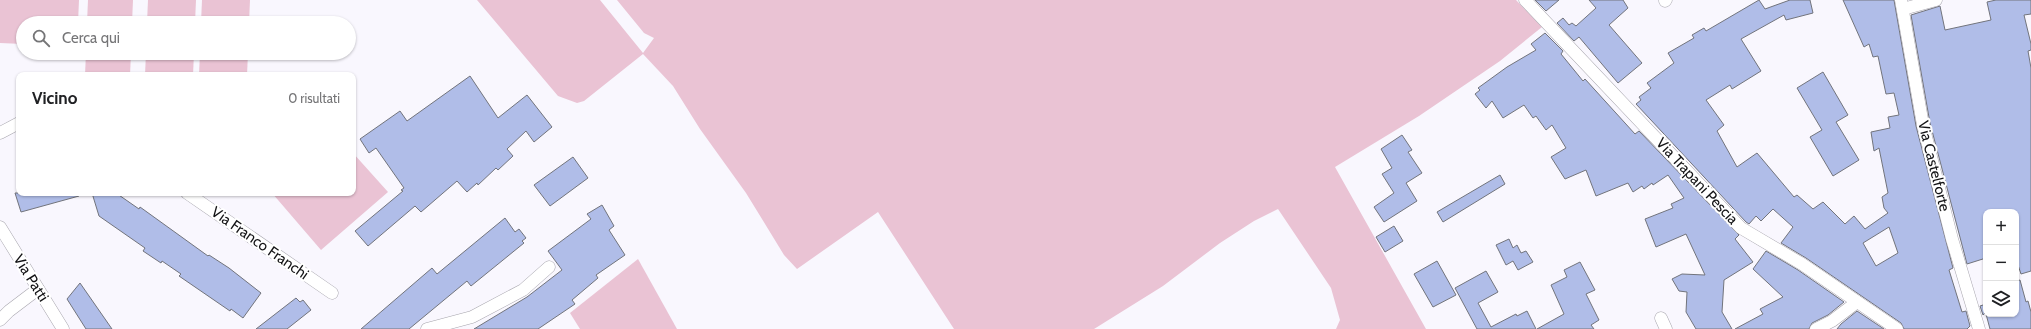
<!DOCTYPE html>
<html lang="it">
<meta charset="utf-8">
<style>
:root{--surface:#fff;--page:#f6f6f6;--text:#202124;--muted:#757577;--line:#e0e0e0}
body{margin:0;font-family:Cabin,sans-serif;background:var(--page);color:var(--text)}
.controls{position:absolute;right:12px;bottom:12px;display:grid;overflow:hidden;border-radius:8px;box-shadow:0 1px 3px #0004}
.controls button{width:36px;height:36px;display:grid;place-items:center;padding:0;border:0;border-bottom:1px solid var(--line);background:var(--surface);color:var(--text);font:20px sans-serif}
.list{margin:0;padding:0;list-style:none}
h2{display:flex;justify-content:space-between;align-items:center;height:52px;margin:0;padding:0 16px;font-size:17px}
h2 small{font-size:13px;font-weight:400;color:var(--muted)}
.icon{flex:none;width:22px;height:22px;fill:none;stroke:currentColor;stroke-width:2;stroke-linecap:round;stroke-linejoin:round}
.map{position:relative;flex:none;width:2031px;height:329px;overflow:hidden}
.search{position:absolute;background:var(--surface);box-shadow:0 1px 3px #0004;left:16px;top:16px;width:340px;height:44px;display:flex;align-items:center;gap:10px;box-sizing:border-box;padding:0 14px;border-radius:22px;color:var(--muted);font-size:15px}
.panel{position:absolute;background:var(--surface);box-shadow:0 1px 3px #0004;left:16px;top:72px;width:340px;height:124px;border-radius:8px}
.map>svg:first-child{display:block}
.green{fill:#eac3d4}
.building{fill:#b0bde8;stroke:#72747c;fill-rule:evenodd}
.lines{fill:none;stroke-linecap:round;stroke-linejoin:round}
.minor-casing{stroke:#a7a5ad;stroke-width:13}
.minor{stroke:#fff;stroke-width:12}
.labels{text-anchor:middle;stroke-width:4;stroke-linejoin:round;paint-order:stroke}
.street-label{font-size:15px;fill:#131315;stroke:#fff}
</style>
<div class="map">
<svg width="2031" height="329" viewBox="0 0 2031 329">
<rect width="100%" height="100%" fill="#f9f7fe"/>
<g class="green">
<path d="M0 0H79L78 23H23V44L0 43Z"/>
<path d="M88 0H133L132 23H87Z"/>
<path d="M148 0H196L195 23H147Z"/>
<path d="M202 0H250L249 23H201Z"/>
<path d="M477 0H600L643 53 654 38 644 33 617 0H1516L1542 27 1500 61 1419 116 1335 167 1426 329H1336L1340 320 1331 288 1278 209 1254 221 1220 243 1163 286 1094 329H954L878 212 797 269 784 255 746 193 700 129 673 86 643 54 584 101 577 103 558 96Z"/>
<path d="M86 53H131L130 75H85Z"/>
<path d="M146 53H194L193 75H145Z"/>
<path d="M200 53H248L247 75H199Z"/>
<path d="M353 153 388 192 321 250 272 193H353Z"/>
<path d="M638 259 677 329H580L570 313Z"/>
</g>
<g class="building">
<path d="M1535 0H1559L1546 11Z"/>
<path d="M1589 0H1623L1628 8 1609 25 1642 63 1618 83 1579 37 1574 41 1557 23 1563 18 1569 25 1572 23 1576 26 1596 8Z"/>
<path d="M1759 0 1765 9 1790 0H1810L1813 13 1786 20 1784 15 1741 39 1761 71 1732 89 1730 85 1706 100 1724 125 1717 131 1737 167 1757 153 1794 197 1797 195 1813 209 1823 202 1845 224 1854 216 1865 229 1888 213 1884 208 1882 197 1888 193 1879 148 1874 151 1871 132 1890 128 1888 117 1899 115 1894 93 1886 94 1878 56 1873 57 1869 44 1864 47 1843 0H1894L1916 126 1953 268 1949 270 1962 312 1966 311 1970 326 1967 329H1904L1901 323 1806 258 1781 243 1793 227 1773 209 1761 221 1756 216 1749 224 1746 222 1636 104 1641 100 1639 97 1651 88 1647 83 1674 63 1668 53 1694 38 1692 35 1704 28 1706 31ZM1889 227 1898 253 1876 266 1863 243Z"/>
<path d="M1996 0H2031V14L2024 15 2031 44V50L2028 51 2031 68V271L2021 274 2016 259V212H1986V258L1967 264 1930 123 1911 15 1940 6 1945 30 1991 20 1987 2Z"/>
<path d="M1545 33 1563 51 1561 54 1583 81 1585 79 1635 134 1639 131 1739 235 1735 239 1753 262 1724 280 1722 312 1732 329H1696L1686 312 1687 292 1679 291 1672 279 1682 274 1705 275 1686 234 1656 247 1645 219 1673 208 1671 204 1684 198 1668 175 1653 185 1652 183 1644 189 1642 186 1633 192 1628 183 1596 196 1586 170 1565 179 1551 157 1566 148 1552 125 1546 130 1536 116 1533 118 1524 105 1503 118 1492 101 1486 108 1475 94 1480 90 1478 88 1507 67 1536 50 1531 44Z"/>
<path d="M1823 72 1848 115 1836 122 1859 160 1833 176 1810 137 1822 130 1797 88Z"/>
<path d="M470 76 498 118 527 95 552 127 534 142 526 131 507 149 513 156 498 170 496 168 478 185 477 183 467 192 457 181 421 212 415 206 368 246 355 231 403 191 401 190 404 188 376 148 369 153 360 139 400 111 407 121Z"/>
<path d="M1402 135 1412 150 1408 152 1422 173 1406 183 1417 201 1384 222 1374 207 1394 193 1382 174 1392 168 1381 149Z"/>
<path d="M573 157 588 178 550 206 534 185Z"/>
<path d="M1500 175 1505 184 1443 222 1437 212Z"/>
<path d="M15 193H79V196L21 212Z"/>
<path d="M92 193H116L139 209 140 207 208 256 209 255 229 268 261 293 243 318 231 309 230 311 179 276 181 274 162 261 161 263 143 251 145 248 99 216Z"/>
<path d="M602 205 614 226 609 230 625 255 596 275 598 278 572 300 575 304 538 329H474L527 297 562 270 548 251 591 219 587 214Z"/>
<path d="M505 218 515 232 519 229 526 238 522 241 524 243 471 286 467 281 409 329H361L432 268 437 274Z"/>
<path d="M1394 226 1403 241 1385 252 1376 237Z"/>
<path d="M1509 239 1513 248 1517 245 1521 253 1526 251 1533 262 1518 270 1513 261 1506 265 1496 245Z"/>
<path d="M1766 251 1798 270 1844 302 1828 315 1812 323 1809 329H1735L1763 314 1760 309 1783 297 1753 269Z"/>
<path d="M1437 261 1456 295 1433 307 1414 274Z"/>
<path d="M1580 262 1595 290 1586 294 1599 320 1591 325 1594 329H1537L1564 314 1551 285 1567 277 1564 270Z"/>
<path d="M1486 271 1498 292 1478 303 1491 327 1516 314 1517 316 1527 311 1536 329H1477L1455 288Z"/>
<path d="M2020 280 2026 302 2028 301 2031 312V329H1990L1986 314H2016V281Z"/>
<path d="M80 283 112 329H86L67 299Z"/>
<path d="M296 298 300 302 303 300 311 310 287 329H256Z"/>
<path d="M1986 304V312L1983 315 1980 306Z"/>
<path d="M1857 311 1884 329H1837L1841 324Z"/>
</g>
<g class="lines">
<defs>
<g id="minor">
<path d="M1525 0 1741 228 1802 264 1897 329"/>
<path d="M1901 0 1923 125 1952 239 1979 329"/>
<path d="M1665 1 1666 0"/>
<path d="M1903 9 1936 0"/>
<path d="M0 133 19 123"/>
<path d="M187 193 332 293"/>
<path d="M0 227 63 329"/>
<path d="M1661 318 1666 329"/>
<path d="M0 320 9 311 38 289"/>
<path d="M427 329 472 317 523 290 549 267"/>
<path d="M1816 329 1832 321 1857 302"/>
</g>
</defs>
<use href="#minor" class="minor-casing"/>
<use href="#minor" class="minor"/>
</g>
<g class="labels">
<g class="street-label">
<text transform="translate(1934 166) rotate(76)" y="5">Via Castelforte</text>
<text transform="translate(1697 181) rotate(47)" y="5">Via Trapani Pescia</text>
<text transform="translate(260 243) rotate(35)" y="5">Via Franco Franchi</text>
<text transform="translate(31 278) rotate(58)" y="5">Via Patti</text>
</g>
</g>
</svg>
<div class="controls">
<button>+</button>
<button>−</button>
<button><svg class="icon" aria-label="layers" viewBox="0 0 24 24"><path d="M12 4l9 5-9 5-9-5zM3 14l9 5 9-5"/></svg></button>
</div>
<div class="search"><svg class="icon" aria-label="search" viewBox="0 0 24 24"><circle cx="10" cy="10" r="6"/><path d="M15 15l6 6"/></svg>Cerca qui</div>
<section class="panel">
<h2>Vicino<small>0 risultati</small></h2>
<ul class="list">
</ul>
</section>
</div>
